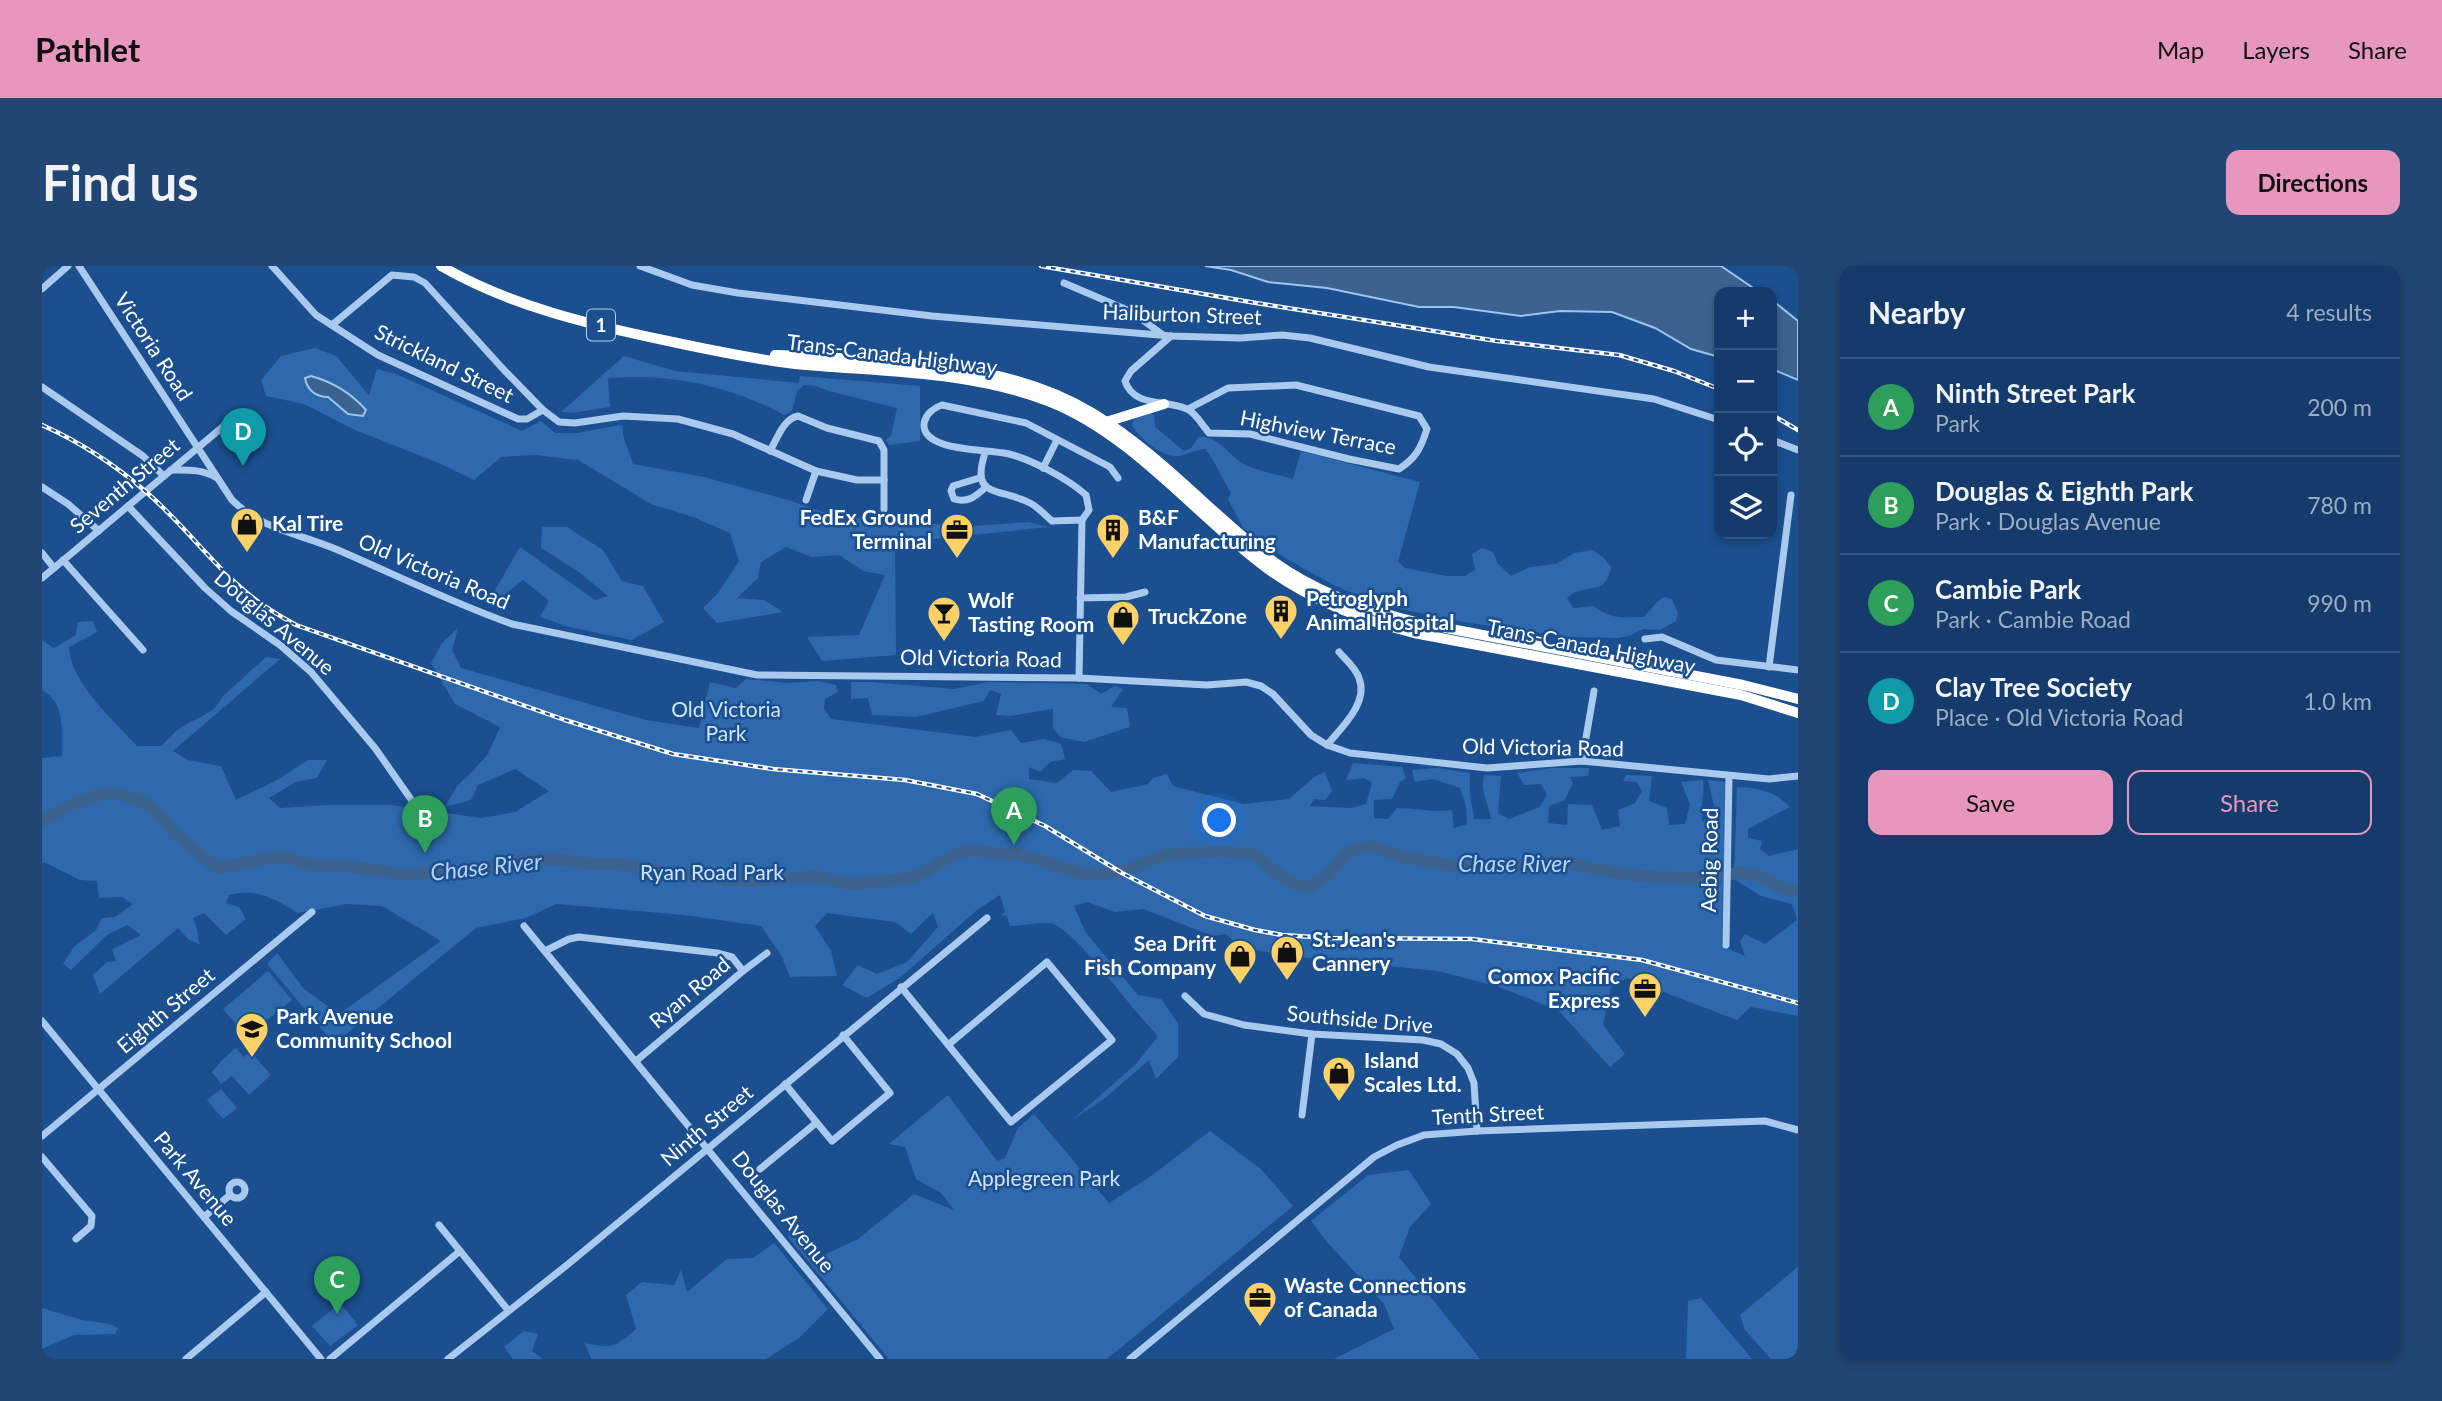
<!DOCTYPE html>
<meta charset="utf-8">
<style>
:root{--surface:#143b6b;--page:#214673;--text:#f1f3f6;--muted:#9dadc1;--line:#33557e;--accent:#e797bd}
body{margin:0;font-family:Lato,sans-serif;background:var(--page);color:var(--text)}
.controls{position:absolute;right:21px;top:21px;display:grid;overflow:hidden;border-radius:14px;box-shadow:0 4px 10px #0003}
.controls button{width:63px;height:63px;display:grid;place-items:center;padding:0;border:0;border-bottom:2px solid var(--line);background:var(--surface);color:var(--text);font:35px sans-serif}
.you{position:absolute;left:1178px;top:555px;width:24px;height:24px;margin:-18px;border:5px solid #fff;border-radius:50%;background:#1a73e8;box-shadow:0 0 0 10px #1a73e833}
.badge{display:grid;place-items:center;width:46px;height:46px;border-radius:50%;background:var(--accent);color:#fff;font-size:23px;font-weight:700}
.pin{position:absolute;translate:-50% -58px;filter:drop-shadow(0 2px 4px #0008)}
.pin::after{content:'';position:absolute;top:37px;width:24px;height:21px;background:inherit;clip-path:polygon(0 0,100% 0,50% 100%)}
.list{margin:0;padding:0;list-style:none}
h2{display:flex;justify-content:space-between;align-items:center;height:91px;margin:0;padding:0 28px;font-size:30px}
h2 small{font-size:23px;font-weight:400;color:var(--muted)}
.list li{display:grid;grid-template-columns:46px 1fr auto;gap:21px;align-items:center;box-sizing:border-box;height:98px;padding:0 28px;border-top:2px solid var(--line)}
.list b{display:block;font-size:26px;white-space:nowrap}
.list p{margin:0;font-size:23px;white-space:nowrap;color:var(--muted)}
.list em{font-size:23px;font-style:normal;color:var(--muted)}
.actions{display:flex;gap:14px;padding:21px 28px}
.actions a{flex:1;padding:16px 0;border:2px solid var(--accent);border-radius:14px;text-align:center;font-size:24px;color:var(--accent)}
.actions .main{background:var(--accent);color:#111}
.icon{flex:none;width:38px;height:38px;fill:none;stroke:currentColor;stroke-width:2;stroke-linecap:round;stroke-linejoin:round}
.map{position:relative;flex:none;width:1756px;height:1093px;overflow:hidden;border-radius:14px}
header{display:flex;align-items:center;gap:42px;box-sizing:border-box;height:98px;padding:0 35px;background:var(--accent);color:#111}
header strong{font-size:33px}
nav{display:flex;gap:38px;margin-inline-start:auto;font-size:24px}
.intro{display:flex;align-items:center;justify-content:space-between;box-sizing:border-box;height:168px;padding:0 42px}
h1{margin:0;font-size:49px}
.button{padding:18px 32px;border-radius:14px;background:var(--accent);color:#111;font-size:24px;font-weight:700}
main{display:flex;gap:42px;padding:0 42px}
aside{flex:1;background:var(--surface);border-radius:14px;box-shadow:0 4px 10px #0003}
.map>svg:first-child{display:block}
.green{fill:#2e69ad}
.water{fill:#3c6290;stroke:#9cc4f0;stroke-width:2}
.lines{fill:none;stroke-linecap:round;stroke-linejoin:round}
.river{stroke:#3c6290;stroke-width:12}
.minor{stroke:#a9c9ee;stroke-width:7}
.highway{stroke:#fff;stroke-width:10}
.rail-casing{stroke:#fff;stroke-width:4.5}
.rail{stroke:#1b4f8f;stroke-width:2;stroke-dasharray:5;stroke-linecap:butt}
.labels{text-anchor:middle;stroke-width:5;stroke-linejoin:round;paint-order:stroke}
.shield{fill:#1b4f8f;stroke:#bbcadd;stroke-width:2}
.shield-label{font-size:19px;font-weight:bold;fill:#fff}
.street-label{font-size:21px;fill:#fff;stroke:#1b4f8f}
.poi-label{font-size:21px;font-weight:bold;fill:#fff;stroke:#1b4f8f;text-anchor:start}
.park-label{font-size:21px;fill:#cfe3fa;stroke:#1b4f8f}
.water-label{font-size:23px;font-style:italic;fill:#b5d3f5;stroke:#1b4f8f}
</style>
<header>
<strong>Pathlet</strong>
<nav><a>Map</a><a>Layers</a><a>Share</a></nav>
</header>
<div class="intro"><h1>Find us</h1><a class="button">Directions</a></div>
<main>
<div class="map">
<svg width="1756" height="1093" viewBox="0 0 1756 1093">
<rect width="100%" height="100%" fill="#1b4f8f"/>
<g class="green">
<path d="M273 82 294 90 327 129 335 103 354 108 480 165 499 155 513 167H535L578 159 581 160V169L591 198 662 211 746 234 802 253 839 251 918 261 987 256 1006 261 853 277 854 389 780 395 765 371 817 369 843 309 821 305 797 289 769 291 744 281 719 296 716 312 695 332 722 334 741 346 675 357 661 342 676 327 697 295 688 267 651 251 609 238 536 194 493 189 459 191 432 214 397 197 313 164 262 138 224 130 219 114 239 90Z"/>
<path d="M582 90 633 105 757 117 758 110 878 120V175L847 179 844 174 849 170 855 142 787 125 774 120 762 119 755 125 750 145 742 149C687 119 628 107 566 112L568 141 530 147 519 146Z"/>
<path d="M1108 147 1112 149 1113 161 1142 185 1149 182 1157 171C1174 169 1186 187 1198 196 1212 205 1235 208 1251 213L1259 185 1378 216 1356 296 1363 302 1405 310H1422L1433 304 1430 288 1440 282 1451 286 1456 298 1469 310 1488 301 1514 298 1532 287 1550 284 1561 291 1569 301C1564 332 1542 316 1525 332L1531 342 1552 340C1566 353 1583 352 1602 351L1615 336 1622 331 1630 333 1636 347 1634 355 1618 364 1601 363 1587 370 1576 372 1526 371 1421 356 1344 340 1293 320 1238 289 1201 262 1186 233 1189 227C1181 214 1172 193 1163 183 1153 183 1146 189 1136 190 1121 192 1096 171 1090 159L1091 154Z"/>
<path d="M500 261H525L561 284 580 315 601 320 622 356 590 374 527 361 498 351 507 335 481 314 463 328 459 344 453 324 478 281 553 334 566 330 537 306 499 282Z"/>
<path d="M51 355 55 366 27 381C28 416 72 455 95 480H119C126 474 133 465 140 461 156 450 172 449 180 431L224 391 238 393 131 485 146 494 179 500 194 534 235 514 266 494H285L275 512 254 516 227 532 238 542 285 539H349L439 552 473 546 507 525 473 503 436 519 429 534 403 541 415 520 427 509 446 488 458 461 413 438 389 397 400 377 416 362 410 384 419 402 604 454 657 462 668 416 694 422 704 413 746 417 776 415 794 419 796 426 783 433 782 443 789 453 933 471 969 464 979 477 1002 473 1019 478 1023 493 1008 496 998 506 987 501V513L1015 517 1031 504 1049 505 1069 526 1106 518 1111 512 1125 508 1131 520 1201 538 1247 533 1272 511 1283 506 1290 525 1283 534 1272 533 1268 540 1309 542 1324 538 1330 517 1322 512 1304 514 1311 497 1360 501 1364 512 1358 516 1350 533 1332 534V552L1346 553 1355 542C1374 542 1391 547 1410 544L1412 562 1425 558 1424 540 1418 522 1391 513 1373 516 1370 504 1395 502 1428 507V528L1432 553H1449C1446 534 1438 528 1442 509L1459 510 1456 547 1467 553 1498 541 1505 529 1499 518 1482 519 1475 507 1510 502H1547L1546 510 1528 511 1531 517 1523 534 1507 540 1506 557 1525 559 1526 538 1550 539 1560 564 1578 560 1576 544 1593 537 1600 525 1595 516 1581 515 1584 509 1610 510 1607 535 1625 542 1627 559 1643 558 1648 538 1639 516 1661 514C1663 528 1658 541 1660 555L1675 553 1666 514 1684 516 1680 680 1703 690 1698 675 1703 668 1723 678 1755 654 1750 638 1719 630 1692 613 1695 521C1715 521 1734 526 1748 541L1706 563V572L1720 575 1718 583 1727 590 1756 583V750L1709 741 1695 754 1585 712 1569 721 1561 759 1583 788 1568 801 1516 744 1454 720 1396 705 1246 690 1199 681 1184 668 1171 670 1101 643 1073 646 1045 636 1032 640 1044 667 1096 729 1119 733 1136 757V791L1114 813 1107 794 1063 832 1029 855 1094 798 1116 770C1092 747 1036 667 1011 658 1004 655 978 660 968 660L965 650 959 649 963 646 958 629 935 644 859 711 825 732 800 719 816 699 835 708 865 696 896 661 891 647 869 668 853 656 785 647 773 660 789 685 795 710 748 711 739 689 719 660 642 649 514 638 484 652 434 662 292 778 225 698 235 687 262 723 297 748 399 675 340 640 305 638 256 647C230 632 217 622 187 629L184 637 197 641 204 653 184 669 162 647 151 652 155 663 157 678 147 674 136 662 58 728 51 709 65 696 74 695 70 683 99 669 85 659 65 669 29 704 21 698 32 681 54 664 60 652 73 651 91 638 80 631 57 632 55 615 38 614 2 596 0 597V492L20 490C20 468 24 436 0 424V374L12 382 34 369 36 356Z"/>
<path d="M809 416H830L912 423 946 416 1045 418 1059 428 1073 420 1081 423 1069 441 1085 442 1088 461 1042 476 1018 471 1011 462V443L968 450 954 449 959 428 948 424 942 435 874 451 830 449 826 432 809 433Z"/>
<path d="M226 705 250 734 205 771 181 743Z"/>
<path d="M194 782 201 791 209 786 229 809 207 829 190 810 179 818 170 806 180 794Z"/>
<path d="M179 823 195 842 181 853 165 834Z"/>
<path d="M906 829 955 895 963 892 976 862 992 848 1067 937 1109 910 1168 865 1219 903 1251 940 1065 1093H847L746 971 753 965 778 991 816 973 872 928 912 944 899 927 874 913 863 881 847 878Z"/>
<path d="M1367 904 1389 938 1368 961 1357 991 1438 1093H1292L1352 1063 1342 1038 1286 977 1269 955 1326 909Z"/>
<path d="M732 977 786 1043 757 1072 724 1093H549L543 1077C570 1083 574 1081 594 1063L584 1029 600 1016 632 1019 639 1004 645 1026 685 993 711 992Z"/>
<path d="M1756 1001V1093H1729L1703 1064 1698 1049Z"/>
<path d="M1659 1032 1710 1093H1644L1646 1035Z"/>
<path d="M298 1037 316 1059 288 1080 270 1060Z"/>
<path d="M0 1042 40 1054 68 1058 76 1062 73 1068 32 1069 0 1083Z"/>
<path d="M482 1065 496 1068 490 1085 501 1093H471L462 1081Z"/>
</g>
<g class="water">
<path d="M1163 0H1679L1717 26H1677V91L1649 83 1613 62 1570 46 1518 45 1479 50 1412 41H1377L1285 22 1226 16 1189 4Z"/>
<path d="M1730 34 1756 55V114L1730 103Z"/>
<path d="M269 110C291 116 309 127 324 144L321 150 306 148 286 131C274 131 265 124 263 112Z"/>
</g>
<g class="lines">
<path class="river" d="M0 555 29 539 59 528 71 527 97 534 113 543 132 567 167 596 177 602 228 592H246L270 599 305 600 365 609 396 605H434L471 595 488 593 523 594 546 598H575L647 610 707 615 775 610 799 617 813 618 857 614 874 610 914 588 930 584 956 588H976L1045 609 1078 606 1123 589 1175 585 1209 588 1217 592 1241 612 1258 620 1267 621 1285 610 1307 585 1329 580 1356 590 1416 601 1442 602 1461 599H1494L1523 595 1551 603 1598 610 1654 612 1677 611 1698 606 1720 611 1743 624 1756 625"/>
<g class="minor">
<path d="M37 0 190 234C222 265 257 267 296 284 354 309 411 337 470 358L715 409 1037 412 1165 419 1204 416 1219 420 1231 428 1269 469 1285 479 1308 487 1445 502 1540 495 1727 513 1756 510"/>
<path d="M230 0 274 49 336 89 476 153H485L501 144"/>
<path d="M598 0 650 19 696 27 890 50 1129 70 1198 72 1240 69 1268 72 1387 101 1612 133 1677 154"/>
<path d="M1022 17 1090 46 1121 69"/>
<path d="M0 23 26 0"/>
<path d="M290 59 350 9 372 11 383 17 462 104 501 144 517 156 533 157 581 150 636 153 691 168 774 205 815 214H842"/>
<path d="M1129 70 1089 105 1083 115C1092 142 1123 133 1145 143 1153 146 1161 160 1167 167L1208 168 1307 193 1357 203C1374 192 1379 182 1385 163L1377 150 1254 119 1186 122 1146 143"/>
<path d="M0 121 101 190 122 210"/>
<path d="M1730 174 1756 184"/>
<path d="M728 185C735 173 741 153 756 150L785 162 837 175 842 184V243"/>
<path d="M943 187C928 233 957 221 988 237 996 241 1003 249 1010 255L1040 254"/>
<path d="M1001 202 1015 174"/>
<path d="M129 204C146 204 160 203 175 212"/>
<path d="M937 212 911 220 909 225 912 233C926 237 933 231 944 221"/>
<path d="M0 221 26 238 57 265"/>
<path d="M764 234 774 205"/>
<path d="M86 240 163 322 189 345 238 379 269 406 333 482 373 539"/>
<path d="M0 287 12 302"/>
<path d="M21 294 101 384"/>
<path d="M0 312 189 154"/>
<path d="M1038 332 1084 331 1103 326"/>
<path d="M1603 373 1620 371 1674 394 1756 404"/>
<path d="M1727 401 1749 229"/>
<path d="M1037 412 1040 254 1047 244 1044 229C1026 213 986 191 962 187 943 184 909 184 892 174 873 163 884 144 900 139L984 157 1068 201 1076 212"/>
<path d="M1285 479C1299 462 1327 437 1317 412 1314 402 1303 393 1297 386"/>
<path d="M1540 495 1552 425"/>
<path d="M482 660 838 1093"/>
<path d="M1684 679 1687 510"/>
<path d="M503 685 527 673 537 671 675 687 690 691 701 705"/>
<path d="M859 721 969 856 1070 774 1005 696 906 779"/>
<path d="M1143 730 1162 748 1202 759 1270 768 1381 774 1399 778 1415 788 1426 802 1432 817 1435 865"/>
<path d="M0 755 279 1093"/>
<path d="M594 795 701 705 725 687"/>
<path d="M743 818 790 875 848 827 801 769"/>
<path d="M1260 849 1270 768"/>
<path d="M0 870 270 646"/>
<path d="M0 891 50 950 49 960 34 973"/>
<path d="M718 903 774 857"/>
<circle cx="195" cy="924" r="8"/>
<path d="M162 951 188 929"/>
<path d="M397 959 466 1044"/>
<path d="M144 1093 224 1026"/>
<path d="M288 1093 418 985"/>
<path d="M406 1093 525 999 945 652"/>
<path d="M1088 1093 1332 891 1355 879 1382 869 1435 865 1723 855 1756 864"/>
</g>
<g class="highway">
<path d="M399 0C468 40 549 59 626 75 668 84 710 93 753 98 838 106 925 104 1006 135 1091 168 1154 250 1226 303 1270 335 1320 354 1372 367L1699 429 1756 447"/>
<path d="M733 89C766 89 800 92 833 95 909 100 986 107 1052 148 1119 189 1170 249 1232 296 1275 327 1327 345 1378 357L1701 419 1756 433"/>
<path d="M1064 156 1122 138"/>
</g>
<defs>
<g id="rail">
<path d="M999 0 1214 37 1455 75 1577 89 1632 105 1677 123"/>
<path d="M1730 149 1756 164"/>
<path d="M0 159C38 176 72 198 103 225 137 254 164 290 197 320 214 336 234 348 254 359L523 454 631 488 731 503 863 514 935 528 1003 560 1080 607 1163 650 1213 664 1240 669 1287 672 1430 673 1600 694 1756 737"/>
</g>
</defs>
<use href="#rail" class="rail-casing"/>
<use href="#rail" class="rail"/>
</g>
<defs>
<symbol id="shop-pin" viewBox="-11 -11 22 30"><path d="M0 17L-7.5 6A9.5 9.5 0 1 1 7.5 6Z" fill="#ffd166" stroke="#1b4f8f"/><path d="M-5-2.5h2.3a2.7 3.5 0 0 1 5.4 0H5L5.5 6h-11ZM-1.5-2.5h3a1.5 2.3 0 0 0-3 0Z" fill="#111"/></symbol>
<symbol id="office-pin" viewBox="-11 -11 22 30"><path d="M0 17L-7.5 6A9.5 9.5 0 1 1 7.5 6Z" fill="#ffd166" stroke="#1b4f8f"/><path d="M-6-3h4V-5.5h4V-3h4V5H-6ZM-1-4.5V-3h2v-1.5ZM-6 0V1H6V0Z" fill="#111"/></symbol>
<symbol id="building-pin" viewBox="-11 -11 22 30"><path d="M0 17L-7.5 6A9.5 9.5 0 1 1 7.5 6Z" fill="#ffd166" stroke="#1b4f8f"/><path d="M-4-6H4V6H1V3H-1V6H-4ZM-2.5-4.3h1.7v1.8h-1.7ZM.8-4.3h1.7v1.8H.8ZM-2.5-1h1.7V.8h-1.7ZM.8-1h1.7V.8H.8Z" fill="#111"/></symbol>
<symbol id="bar-pin" viewBox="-11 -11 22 30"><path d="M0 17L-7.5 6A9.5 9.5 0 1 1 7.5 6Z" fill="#ffd166" stroke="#1b4f8f"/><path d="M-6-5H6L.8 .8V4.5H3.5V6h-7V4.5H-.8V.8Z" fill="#111"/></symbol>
<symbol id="school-pin" viewBox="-11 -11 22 30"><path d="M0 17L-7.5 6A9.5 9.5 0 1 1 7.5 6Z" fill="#ffd166" stroke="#1b4f8f"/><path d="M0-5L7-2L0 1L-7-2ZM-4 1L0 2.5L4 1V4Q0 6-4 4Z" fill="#111"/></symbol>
</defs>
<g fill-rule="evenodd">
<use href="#shop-pin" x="186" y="239" width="38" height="52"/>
<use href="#office-pin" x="896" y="245" width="38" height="52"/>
<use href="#building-pin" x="1052" y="245" width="38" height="52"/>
<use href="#building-pin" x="1220" y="326" width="38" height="52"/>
<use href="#bar-pin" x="883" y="328" width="38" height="52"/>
<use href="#shop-pin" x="1062" y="332" width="38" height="52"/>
<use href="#shop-pin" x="1226" y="667" width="38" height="52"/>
<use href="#shop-pin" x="1179" y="671" width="38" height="52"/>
<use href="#office-pin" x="1584" y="704" width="38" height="52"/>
<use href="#school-pin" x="191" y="744" width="38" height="52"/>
<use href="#shop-pin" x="1278" y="788" width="38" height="52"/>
<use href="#office-pin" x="1199" y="1013" width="38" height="52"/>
</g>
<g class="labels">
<rect class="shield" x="545" y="43.5" width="28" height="31" rx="5"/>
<g class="shield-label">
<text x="559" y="66">1</text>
</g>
<g class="street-label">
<text transform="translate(1140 49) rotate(2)" y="7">Haliburton Street</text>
<text transform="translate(111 81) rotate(57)" y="7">Victoria Road</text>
<text transform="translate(850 89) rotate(7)" y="7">Trans-Canada Highway</text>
<text transform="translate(402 98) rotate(26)" y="7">Strickland Street</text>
<text transform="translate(1276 167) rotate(11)" y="7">Highview Terrace</text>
<text transform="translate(83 220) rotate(-40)" y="7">Seventh Street</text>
<text transform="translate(392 306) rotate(23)" y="7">Old Victoria Road</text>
<text transform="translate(232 357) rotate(40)" y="7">Douglas Avenue</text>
<text transform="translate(1549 381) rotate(11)" y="7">Trans-Canada Highway</text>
<text transform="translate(939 393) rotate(1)" y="7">Old Victoria Road</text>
<text transform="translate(1501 482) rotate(1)" y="7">Old Victoria Road</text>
<text transform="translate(1668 594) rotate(-89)" y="7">Aebig Road</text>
<text transform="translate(648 727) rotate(-40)" y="7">Ryan Road</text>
<text transform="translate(124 745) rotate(-40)" y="7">Eighth Street</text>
<text transform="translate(1318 754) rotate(5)" y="7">Southside Drive</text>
<text transform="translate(1446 849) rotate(-3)" y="7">Tenth Street</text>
<text transform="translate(665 860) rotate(-40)" y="7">Ninth Street</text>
<text transform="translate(153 913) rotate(50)" y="7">Park Avenue</text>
<text transform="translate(741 946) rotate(51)" y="7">Douglas Avenue</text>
</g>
<g class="poi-label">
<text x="890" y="259" text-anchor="end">FedEx Ground<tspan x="890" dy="24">Terminal</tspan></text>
<text x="1096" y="259">B&amp;F<tspan x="1096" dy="24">Manufacturing</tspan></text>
<text x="230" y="265">Kal Tire</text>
<text x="1264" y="340">Petroglyph<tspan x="1264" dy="24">Animal Hospital</tspan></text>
<text x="926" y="342">Wolf<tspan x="926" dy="24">Tasting Room</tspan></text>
<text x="1106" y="358">TruckZone</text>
<text x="1270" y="681">St. Jean's<tspan x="1270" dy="24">Cannery</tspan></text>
<text x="1174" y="685" text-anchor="end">Sea Drift<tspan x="1174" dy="24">Fish Company</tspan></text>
<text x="1578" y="718" text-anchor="end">Comox Pacific<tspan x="1578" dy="24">Express</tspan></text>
<text x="234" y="758">Park Avenue<tspan x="234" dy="24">Community School</tspan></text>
<text x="1322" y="802">Island<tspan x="1322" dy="24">Scales Ltd.</tspan></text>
<text x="1242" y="1027">Waste Connections<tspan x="1242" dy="24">of Canada</tspan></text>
</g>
<g class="park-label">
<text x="684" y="451">Old Victoria<tspan x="684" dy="24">Park</tspan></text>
<text x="670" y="614">Ryan Road Park</text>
<text x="1002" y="920">Applegreen Park</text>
</g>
<g class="water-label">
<text x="1472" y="606">Chase River</text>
<text transform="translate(444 601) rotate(-6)" y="8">Chase River</text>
</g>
</g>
</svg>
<div class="controls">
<button>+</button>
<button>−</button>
<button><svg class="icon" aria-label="locate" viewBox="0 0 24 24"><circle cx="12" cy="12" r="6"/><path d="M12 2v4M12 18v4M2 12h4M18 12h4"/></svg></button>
<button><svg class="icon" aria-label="layers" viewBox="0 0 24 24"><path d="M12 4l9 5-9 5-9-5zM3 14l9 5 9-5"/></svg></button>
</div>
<div class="you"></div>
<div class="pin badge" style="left:972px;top:579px;background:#2e9e5b">A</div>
<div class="pin badge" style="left:383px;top:587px;background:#2e9e5b">B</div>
<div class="pin badge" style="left:295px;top:1048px;background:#2e9e5b">C</div>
<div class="pin badge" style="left:201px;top:200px;background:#0f9aa8">D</div>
</div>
<aside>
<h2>Nearby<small>4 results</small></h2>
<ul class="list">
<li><span class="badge" style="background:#2e9e5b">A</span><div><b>Ninth Street Park</b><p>Park</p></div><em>200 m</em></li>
<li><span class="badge" style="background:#2e9e5b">B</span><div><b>Douglas &amp; Eighth Park</b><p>Park · Douglas Avenue</p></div><em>780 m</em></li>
<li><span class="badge" style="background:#2e9e5b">C</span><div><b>Cambie Park</b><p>Park · Cambie Road</p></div><em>990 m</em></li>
<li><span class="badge" style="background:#0f9aa8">D</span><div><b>Clay Tree Society</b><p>Place · Old Victoria Road</p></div><em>1.0 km</em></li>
</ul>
<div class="actions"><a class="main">Save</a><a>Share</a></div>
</aside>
</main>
